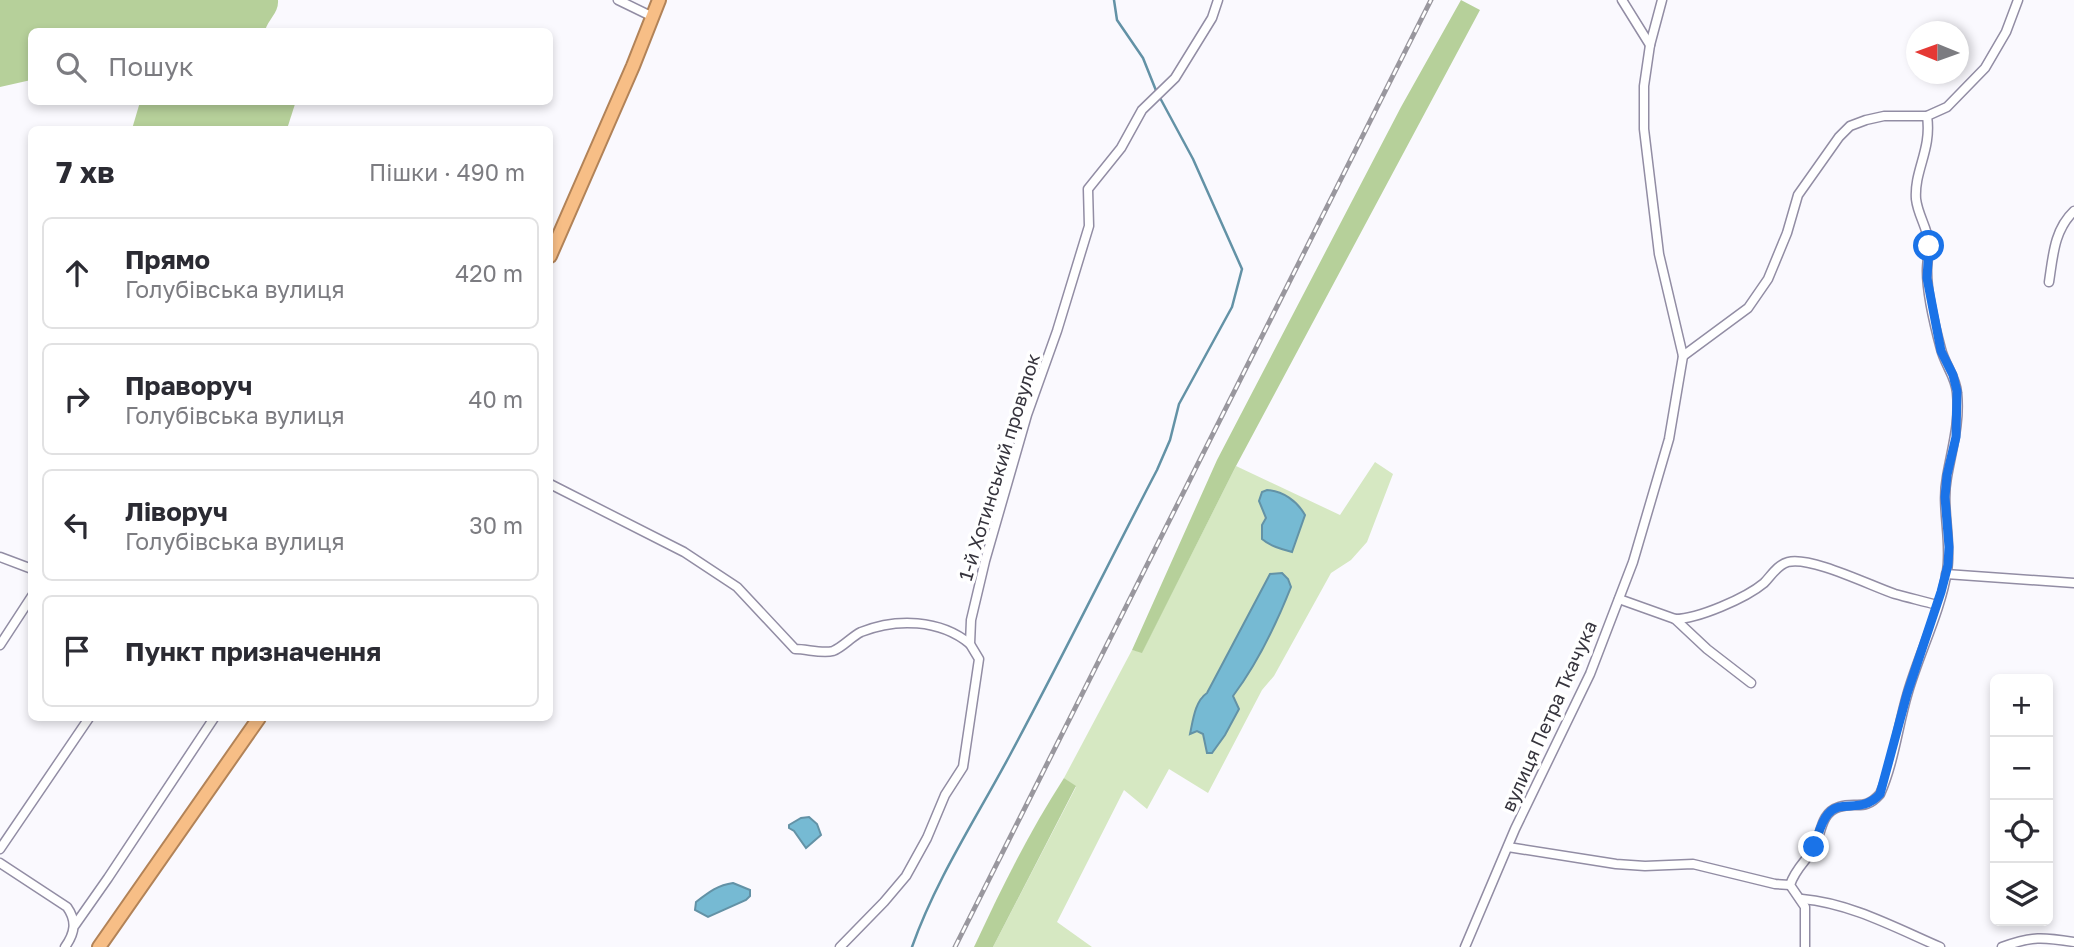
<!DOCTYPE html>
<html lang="uk">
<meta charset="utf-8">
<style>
:root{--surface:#fff;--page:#f2f2f3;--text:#2b2b33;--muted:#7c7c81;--line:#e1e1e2}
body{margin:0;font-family:"Golos Text",sans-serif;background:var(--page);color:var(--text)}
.controls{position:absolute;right:21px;bottom:21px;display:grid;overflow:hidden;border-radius:10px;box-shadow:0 4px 10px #0003}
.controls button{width:63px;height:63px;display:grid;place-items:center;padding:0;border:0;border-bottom:2px solid var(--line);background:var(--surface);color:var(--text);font:35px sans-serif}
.compass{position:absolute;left:1906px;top:21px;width:63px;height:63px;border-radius:50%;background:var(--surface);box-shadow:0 4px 10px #0003;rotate:271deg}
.stop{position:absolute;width:21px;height:21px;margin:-16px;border:5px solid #1a73e8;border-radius:50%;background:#fff}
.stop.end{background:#1a73e8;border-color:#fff;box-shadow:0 2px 7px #0008}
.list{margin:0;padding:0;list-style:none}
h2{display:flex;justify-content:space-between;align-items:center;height:91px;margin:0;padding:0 28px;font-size:30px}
h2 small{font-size:23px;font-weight:400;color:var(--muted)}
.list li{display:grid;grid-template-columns:46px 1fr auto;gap:21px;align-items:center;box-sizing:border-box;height:112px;margin:0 14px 14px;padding:0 14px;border:2px solid var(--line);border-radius:10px}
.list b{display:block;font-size:26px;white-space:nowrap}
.list p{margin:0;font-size:23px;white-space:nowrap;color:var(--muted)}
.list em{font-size:23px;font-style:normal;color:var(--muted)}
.icon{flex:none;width:38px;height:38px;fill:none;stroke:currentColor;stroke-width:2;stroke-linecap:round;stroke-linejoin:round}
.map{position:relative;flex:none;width:2074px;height:947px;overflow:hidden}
.search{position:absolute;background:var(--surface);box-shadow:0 4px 10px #0003;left:28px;top:28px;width:525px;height:77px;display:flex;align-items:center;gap:18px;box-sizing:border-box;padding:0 24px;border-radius:10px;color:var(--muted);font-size:26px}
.panel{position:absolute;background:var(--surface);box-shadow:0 4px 10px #0003;left:28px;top:126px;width:525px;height:595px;border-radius:10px}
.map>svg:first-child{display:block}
.green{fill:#d6e8c2;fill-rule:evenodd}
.forest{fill:#b6d09a}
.water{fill:#76bad3;stroke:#6392a6;stroke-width:2}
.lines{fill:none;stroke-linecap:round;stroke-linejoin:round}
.stream{stroke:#6392a6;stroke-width:2.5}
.minor-casing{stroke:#928da4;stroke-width:11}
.trunk-casing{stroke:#b28358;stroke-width:16}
.minor{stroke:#fff;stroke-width:8}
.trunk{stroke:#f7be86;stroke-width:12}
.rail-casing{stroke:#99979e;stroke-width:5}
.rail{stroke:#fff;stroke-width:2.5;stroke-dasharray:8;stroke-linecap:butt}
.route{stroke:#1a73e8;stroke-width:9}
.labels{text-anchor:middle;stroke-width:7;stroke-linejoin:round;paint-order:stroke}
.street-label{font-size:19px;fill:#36343d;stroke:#fff}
</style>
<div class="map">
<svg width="2074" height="947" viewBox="0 0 2074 947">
<rect width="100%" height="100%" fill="#faf9fe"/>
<path class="green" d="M1375 462 1393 474 1367 542 1351 560 1331 573 1274 676 1262 690 1208 793 1169 769 1147 809 1124 790 1057 922 1092 947H993L1076 787 1064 778 1132 650 1142 652 1236 466 1340 515ZM1270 575 1288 579 1291 588 1265 644 1233 696 1225 735 1212 753H1207L1203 734 1197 731 1191 734 1201 697 1207 693Z"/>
<g class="forest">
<path d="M0 0H278C279 13 268 19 265 31L32 32 31 80 0 87Z"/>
<path d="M1461 0 1480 10 1236 466 1142 653 1132 650 1217 460 1401 107Z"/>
<path d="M140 102H291L295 104 287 129H132Z"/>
<path d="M1064 778 1076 786 993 947H974C1001 889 1029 832 1064 778Z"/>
</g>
<g class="water">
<path d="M1267 490C1283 491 1297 501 1305 515L1292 552C1281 549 1270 546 1262 539V525L1266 518 1259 501 1262 492Z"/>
<path d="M1282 573 1288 579 1291 587C1276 625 1257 664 1233 696L1239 709 1225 735 1212 753H1207L1203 734 1197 731 1190 734C1193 720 1195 701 1207 693L1270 574Z"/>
<path d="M809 817 817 824 821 835 806 848 794 831 789 828V825L801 818Z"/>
<path d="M733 883 750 890V896L746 900 708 917 695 910 696 902C709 892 718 885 733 883Z"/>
</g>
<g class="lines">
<g class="stream">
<path d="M1114 0 1117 20 1143 58 1157 93"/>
<path d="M912 947C936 879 977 817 1011 753 1061 660 1108 564 1157 470L1170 440 1179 404 1232 307 1242 269 1193 159 1159 96"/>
</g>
<defs>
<g id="minor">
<path d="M618 0 653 17"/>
<path d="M1622 0 1650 45"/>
<path d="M2049 282C2053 256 2054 230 2074 211"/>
<path d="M1683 356 1748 308 1768 279 1787 233 1798 195 1839 137 1850 126 1866 120 1884 116H1927L1947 107 1985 68 2006 32 2018 0"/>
<path d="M550 484 684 552 737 587 795 649C807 649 822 654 833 651 843 647 851 637 861 632 896 618 940 619 970 644"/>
<path d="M0 557 32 569"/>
<path d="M1946 574 2074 583"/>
<path d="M1619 599 1675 619C1698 619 1746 598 1764 583 1771 576 1777 565 1788 562 1811 556 1871 586 1895 594 1909 598 1923 601 1937 605"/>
<path d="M1675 619 1707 649 1751 683"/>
<path d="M0 645 32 596"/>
<path d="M1508 847 1616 864 1645 866 1693 864 1775 884 1790 885"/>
<path d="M0 849 89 718"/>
<path d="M0 863 67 907C77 921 75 933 65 947"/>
<path d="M1802 899C1850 903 1896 928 1940 947"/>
<path d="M75 925 108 878 214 718"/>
<path d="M840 947 884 902 906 876 927 838 945 795 963 767 979 659 970 644 971 620 985 561 1027 415 1057 331 1089 226 1088 189 1121 148 1142 110 1175 78 1212 18 1218 0"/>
<path d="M1465 947 1515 829 1590 674 1633 562 1669 439 1683 356 1659 254 1644 129V86L1650 45 1662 0"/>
<path d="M1805 947V907L1790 885C1795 869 1806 861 1814 848 1822 833 1820 813 1839 807 1857 801 1864 812 1880 794 1894 763 1898 725 1908 692 1919 654 1941 610 1947 571 1952 540 1941 508 1947 477 1952 448 1960 423 1957 393 1956 377 1945 365 1941 349 1935 327 1927 294 1927 271 1927 262 1929 253 1929 245 1928 228 1918 216 1916 199 1914 170 1932 150 1927 116"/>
<path d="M2002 947C2032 936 2043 937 2074 942"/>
</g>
<g id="trunk">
<path d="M550 256 633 66 659 0"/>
<path d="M99 947 259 718"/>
</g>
</defs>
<use href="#minor" class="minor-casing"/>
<use href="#trunk" class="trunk-casing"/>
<use href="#minor" class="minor"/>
<use href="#trunk" class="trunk"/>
<defs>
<path id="rail" d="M955 947 1431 0"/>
</defs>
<use href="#rail" class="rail-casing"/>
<use href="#rail" class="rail"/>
</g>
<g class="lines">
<path class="route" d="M1814 847C1818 837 1820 823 1828 814 1841 798 1861 815 1880 794L1907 694 1941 592 1948 565 1949 547 1945 497 1947 475 1956 437 1957 391 1953 375 1941 351 1927 278 1929 246"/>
</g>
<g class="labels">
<g class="street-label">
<text transform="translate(999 467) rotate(-73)" y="7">1-й Хотинський провулок</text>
<text transform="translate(1549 716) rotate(-66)" y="7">вулиця Петра Ткачука</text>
</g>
</g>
</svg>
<div class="controls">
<button>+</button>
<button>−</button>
<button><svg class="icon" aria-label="locate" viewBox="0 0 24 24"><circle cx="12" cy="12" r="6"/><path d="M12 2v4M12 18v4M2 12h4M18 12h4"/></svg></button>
<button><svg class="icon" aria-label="layers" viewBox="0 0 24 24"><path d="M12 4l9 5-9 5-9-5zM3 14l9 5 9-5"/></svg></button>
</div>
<svg class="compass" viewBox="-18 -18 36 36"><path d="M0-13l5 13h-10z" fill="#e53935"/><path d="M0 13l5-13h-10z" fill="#7c7c81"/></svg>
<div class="stop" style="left:1929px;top:246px"></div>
<div class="stop end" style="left:1814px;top:847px"></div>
<div class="search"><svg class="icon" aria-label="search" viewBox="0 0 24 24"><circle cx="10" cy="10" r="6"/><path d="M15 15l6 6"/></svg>Пошук</div>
<section class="panel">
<h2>7 хв<small>Пішки · 490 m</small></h2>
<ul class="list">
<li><svg class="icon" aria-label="ahead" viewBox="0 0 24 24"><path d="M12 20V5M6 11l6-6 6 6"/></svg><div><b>Прямо</b><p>Голубівська вулиця</p></div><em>420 m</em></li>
<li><svg class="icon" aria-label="right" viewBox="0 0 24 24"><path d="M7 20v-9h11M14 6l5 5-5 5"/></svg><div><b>Праворуч</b><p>Голубівська вулиця</p></div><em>40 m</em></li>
<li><svg class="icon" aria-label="left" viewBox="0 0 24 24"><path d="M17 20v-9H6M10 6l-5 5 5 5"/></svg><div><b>Ліворуч</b><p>Голубівська вулиця</p></div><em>30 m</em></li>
<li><svg class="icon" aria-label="arrive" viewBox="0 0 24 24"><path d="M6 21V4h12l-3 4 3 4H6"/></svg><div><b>Пункт призначення</b></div></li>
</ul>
</section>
</div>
